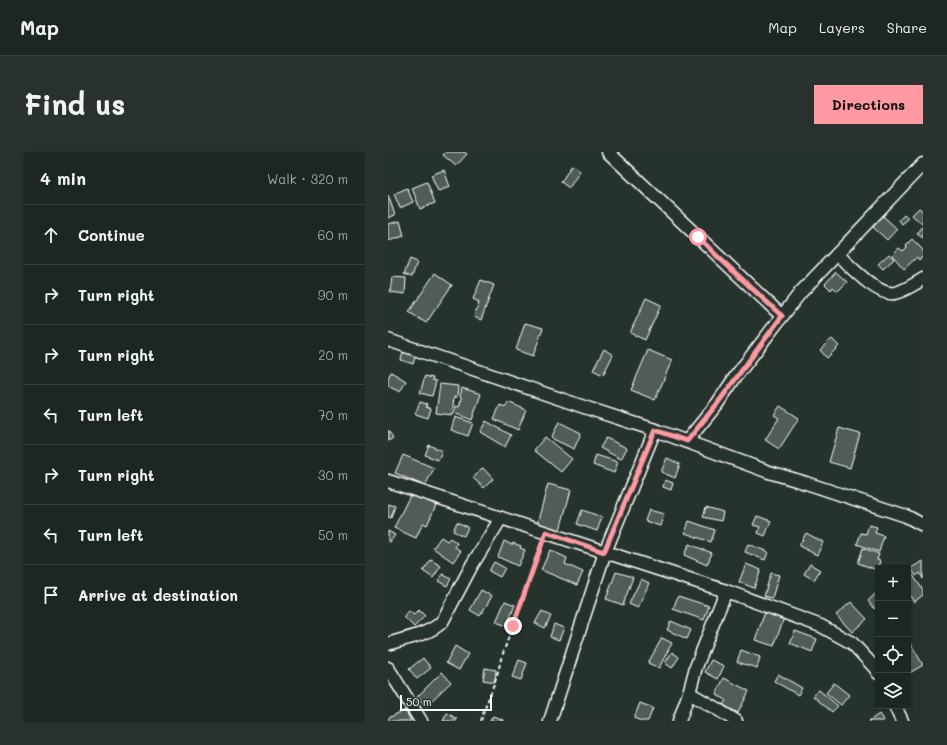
<!DOCTYPE html>
<meta charset="utf-8">
<style>
:root{--surface:#1c2622;--page:#29322f;--text:#f1f3f6;--muted:#a0a5a5;--line:#3a4340;--accent:#ff9aa2}
body{margin:0;font-family:Mali,sans-serif;background:var(--page);color:var(--text)}
.controls{position:absolute;right:12px;bottom:12px;display:grid;overflow:hidden;border-radius:0px;box-shadow:0 1px 3px #0004}
.controls button{width:36px;height:36px;display:grid;place-items:center;padding:0;border:0;border-bottom:1px solid var(--line);background:var(--surface);color:var(--text);font:20px sans-serif}
.scale{position:absolute;left:12px;bottom:10px;width:92px;box-sizing:border-box;padding-left:4px;border:2px solid #fff;border-top:0;font-size:11px;line-height:14px;white-space:nowrap;color:#fff;-webkit-text-stroke:3px #26332d;paint-order:stroke}
.stop{position:absolute;width:12px;height:12px;margin:-9px;border:3px solid #ff9aa2;border-radius:50%;background:#fff}
.stop.end{background:#ff9aa2;border-color:#fff;box-shadow:0 1px 4px #0008}
.list{margin:0;padding:0;list-style:none}
h2{display:flex;justify-content:space-between;align-items:center;height:52px;margin:0;padding:0 16px;font-size:17px}
h2 small{font-size:13px;font-weight:400;color:var(--muted)}
.list li{display:grid;grid-template-columns:26px 1fr auto;gap:12px;align-items:center;box-sizing:border-box;height:60px;padding:0 16px;border-top:1px solid var(--line)}
.list b{display:block;font-size:15px;white-space:nowrap}
.list em{font-size:13px;font-style:normal;color:var(--muted)}
.icon{flex:none;width:22px;height:22px;fill:none;stroke:currentColor;stroke-width:2;stroke-linecap:round;stroke-linejoin:round}
.map{position:relative;flex:none;width:535px;height:569px;overflow:hidden;border-radius:0px}
header{display:flex;align-items:center;gap:24px;box-sizing:border-box;height:56px;padding:0 20px;background:var(--surface);border-bottom:1px solid var(--line)}
header strong{font-size:19px}
nav{display:flex;gap:22px;margin-inline-start:auto;font-size:14px}
.intro{display:flex;align-items:center;justify-content:space-between;box-sizing:border-box;height:96px;padding:0 24px}
h1{margin:0;font-size:28px}
.button{padding:10px 18px;border-radius:0px;background:var(--accent);color:#111;font-size:14px;font-weight:700}
main{display:flex;gap:24px;padding:0 24px}
aside{flex:1;background:var(--surface);border-radius:0px;box-shadow:0 1px 3px #0004}
.map>svg:first-child{display:block}
.building{fill:#515c57;stroke:#fff}
.lines{fill:none;stroke-linecap:round;stroke-linejoin:round}
.minor-casing{stroke:#fff;stroke-width:15}
.path{stroke:#fff;stroke-width:2;stroke-dasharray:4 3;stroke-linecap:butt}
.minor{stroke:#26332d;stroke-width:12}
.route{stroke:#ff9aa2;stroke-width:5}
</style>
<header>
<strong>Map</strong>
<nav><a>Map</a><a>Layers</a><a>Share</a></nav>
</header>
<div class="intro"><h1>Find us</h1><a class="button">Directions</a></div>
<main>
<aside>
<h2>4 min<small>Walk · 320 m</small></h2>
<ul class="list">
<li><svg class="icon" aria-label="ahead" viewBox="0 0 24 24"><path d="M12 20V5M6 11l6-6 6 6"/></svg><div><b>Continue</b></div><em>60 m</em></li>
<li><svg class="icon" aria-label="right" viewBox="0 0 24 24"><path d="M7 20v-9h11M14 6l5 5-5 5"/></svg><div><b>Turn right</b></div><em>90 m</em></li>
<li><svg class="icon" aria-label="right" viewBox="0 0 24 24"><path d="M7 20v-9h11M14 6l5 5-5 5"/></svg><div><b>Turn right</b></div><em>20 m</em></li>
<li><svg class="icon" aria-label="left" viewBox="0 0 24 24"><path d="M17 20v-9H6M10 6l-5 5 5 5"/></svg><div><b>Turn left</b></div><em>70 m</em></li>
<li><svg class="icon" aria-label="right" viewBox="0 0 24 24"><path d="M7 20v-9h11M14 6l5 5-5 5"/></svg><div><b>Turn right</b></div><em>30 m</em></li>
<li><svg class="icon" aria-label="left" viewBox="0 0 24 24"><path d="M17 20v-9H6M10 6l-5 5 5 5"/></svg><div><b>Turn left</b></div><em>50 m</em></li>
<li><svg class="icon" aria-label="arrive" viewBox="0 0 24 24"><path d="M6 21V4h12l-3 4 3 4H6"/></svg><div><b>Arrive at destination</b></div></li>
</ul>
</aside>
<div class="map">
<svg width="535" height="569" viewBox="0 0 535 569">
<rect width="100%" height="100%" fill="#26332d"/>
<filter id="ink" filterUnits="userSpaceOnUse"><feTurbulence type="fractalNoise" baseFrequency=".025" numOctaves="2"/><feDisplacementMap in="SourceGraphic" scale="8" xChannelSelector="R" yChannelSelector="G"/><feConvolveMatrix kernelMatrix="1 2 1 2 8 2 1 2 1" color-interpolation-filters="sRGB"/></filter>
<g filter="url(#ink)">
<g class="building">
<path d="M58 0H76L79 2 68 14 55 3Z"/>
<path d="M184 13 192 19 181 36 173 30Z"/>
<path d="M56 18 62 35 50 39 43 23Z"/>
<path d="M39 30 47 51 32 57 24 36Z"/>
<path d="M19 36 25 50 12 56 6 42Z"/>
<path d="M0 43 7 63 0 66Z"/>
<path d="M531 56 535 59V70L534 72 524 63Z"/>
<path d="M516 63 520 67 514 72 511 68Z"/>
<path d="M495 64 509 77 499 88 485 75Z"/>
<path d="M12 69 16 84 0 89V72Z"/>
<path d="M535 74V86L529 82Z"/>
<path d="M524 87 535 98V104L531 108 529 105 516 117 504 103 511 96 515 99 519 95 518 93Z"/>
<path d="M501 102 506 107 495 117 490 112Z"/>
<path d="M22 107 29 110 24 125 16 122Z"/>
<path d="M448 120 459 130 450 139 445 135 443 138 437 132Z"/>
<path d="M47 121 64 133 38 171 21 160Z"/>
<path d="M4 125 18 126 17 142 2 140Z"/>
<path d="M93 128 106 133 93 168 86 165 91 150 85 147Z"/>
<path d="M258 146 273 153 257 188 242 181Z"/>
<path d="M137 171 155 176 145 204 128 198Z"/>
<path d="M444 187 451 194 439 206 432 198Z"/>
<path d="M17 193 29 197 25 212 13 208Z"/>
<path d="M216 197 225 203 215 223 205 218Z"/>
<path d="M260 198 284 208 267 248 243 238Z"/>
<path d="M3 220 18 229 12 240 0 234V226Z"/>
<path d="M37 224 45 226 44 228 48 229 44 244 32 241Z"/>
<path d="M52 232 70 234 69 245H66L64 263 48 261Z"/>
<path d="M74 236 93 242 84 268 66 261 68 254 71 255 74 246 72 245Z"/>
<path d="M32 250 39 252 38 255 43 257 40 266 27 262Z"/>
<path d="M120 250 138 258 130 278 106 267 112 253 118 255Z"/>
<path d="M392 254 411 266 391 297 377 288 391 266 386 263Z"/>
<path d="M67 265 85 271 80 284 63 278Z"/>
<path d="M98 269 123 283 117 295 92 280Z"/>
<path d="M171 270 193 281 186 297 163 286Z"/>
<path d="M451 276 472 282 462 316 441 310Z"/>
<path d="M0 278 5 286 0 289Z"/>
<path d="M157 285 184 307 173 320 146 298Z"/>
<path d="M218 286 239 296 233 307 212 296Z"/>
<path d="M41 293 54 299 50 308 37 303Z"/>
<path d="M15 303 46 316 37 334 7 321Z"/>
<path d="M208 303 230 310 226 321 205 313Z"/>
<path d="M279 306 292 312 287 326 273 320Z"/>
<path d="M95 316 105 327 96 336 85 326Z"/>
<path d="M277 328 285 331 283 338 275 335Z"/>
<path d="M160 332 183 338 172 378 149 372Z"/>
<path d="M23 341 48 353 39 373 35 371 28 386 6 376Z"/>
<path d="M0 352 7 354 3 366 0 365Z"/>
<path d="M318 355 335 360 333 369 315 365Z"/>
<path d="M194 358 214 365 209 379 189 372Z"/>
<path d="M261 358 276 362 272 374 257 369Z"/>
<path d="M369 364 383 369 377 384 370 381 372 375 365 373Z"/>
<path d="M301 369 327 378 323 390 297 381Z"/>
<path d="M69 370 80 375 76 384 65 379Z"/>
<path d="M481 373 489 375 487 381 496 384 491 400 469 392 473 381 478 382Z"/>
<path d="M0 379 7 383 2 390 0 389Z"/>
<path d="M418 381 435 390 429 403 411 394Z"/>
<path d="M53 385 59 389 62 386 69 391 67 395 73 399 65 410 45 396Z"/>
<path d="M116 389 124 393 125 391 133 394 132 396 137 398 130 414 110 405Z"/>
<path d="M301 392 324 401 319 413 296 403Z"/>
<path d="M360 392 380 400 377 408 357 400Z"/>
<path d="M475 396 491 402 489 408 492 409 489 418 470 411Z"/>
<path d="M162 398 179 406 177 412 195 420 189 433 153 418Z"/>
<path d="M43 408 53 414 45 426 35 419Z"/>
<path d="M535 409V427L532 421 528 424 523 416Z"/>
<path d="M106 410 117 416 112 425 101 419Z"/>
<path d="M358 412 373 418 366 436 351 430Z"/>
<path d="M422 412 432 418 426 428 416 422Z"/>
<path d="M520 416 535 438V443L526 450 520 441Z"/>
<path d="M228 420 245 425 235 453 218 447Z"/>
<path d="M383 421 391 423 384 446 376 444Z"/>
<path d="M54 422 63 427 59 434 50 429Z"/>
<path d="M253 427 261 431 250 456 241 452Z"/>
<path d="M93 438 104 444 92 464 82 458Z"/>
<path d="M488 441 490 444V460L480 449Z"/>
<path d="M290 444 321 454 316 468 285 457Z"/>
<path d="M117 449 127 453 119 474 108 470Z"/>
<path d="M463 450 479 467 464 480 448 463Z"/>
<path d="M31 458 37 464 26 475 16 465 21 459 26 463Z"/>
<path d="M154 459 163 464 157 476 147 471Z"/>
<path d="M377 460 396 466 386 494 367 488Z"/>
<path d="M283 469 303 478 299 487 279 478Z"/>
<path d="M166 472 176 476 171 488 162 485Z"/>
<path d="M407 479 429 487 424 500 402 491Z"/>
<path d="M274 486 284 491 271 516 260 511Z"/>
<path d="M523 492 535 513 520 522V493Z"/>
<path d="M67 494 80 502 71 518 58 511Z"/>
<path d="M353 498 372 505 369 516 349 510Z"/>
<path d="M284 500 291 505 284 516 277 511Z"/>
<path d="M35 506 43 516 29 527 21 517Z"/>
<path d="M131 508 139 511 133 528 124 525Z"/>
<path d="M323 508 336 514 330 527 317 520Z"/>
<path d="M97 516 108 518 107 530 95 528Z"/>
<path d="M54 520 63 530 38 554 29 545Z"/>
<path d="M390 522 414 536 410 543 386 529Z"/>
<path d="M336 526 361 539 350 561 335 553 338 548 328 542Z"/>
<path d="M446 531 461 543 453 553 438 541Z"/>
<path d="M431 538 450 554 444 560 425 544Z"/>
<path d="M252 551 265 556 260 569H253L246 566Z"/>
<path d="M17 558 23 569H0V566Z"/>
<path d="M59 561 69 567 68 569H55Z"/>
<path d="M491 562 496 569H481Z"/>
<path d="M105 564 115 568V569H102Z"/>
</g>
<g class="lines">
<defs>
<g id="minor">
<path d="M220 0 394 164"/>
<path d="M449 102C461 113 490 145 507 141 516 139 527 132 535 127"/>
<path d="M0 188 196 255 267 278 381 320 418 331 518 364 535 373"/>
<path d="M299 289 329 252 348 224 412 141 535 12"/>
<path d="M0 329 217 400 338 439 433 474 464 491 487 516 490 521"/>
<path d="M0 492C18 486 40 483 54 470L84 413 113 366"/>
<path d="M0 516 33 569"/>
<path d="M301 541 329 557 348 569"/>
<path d="M507 554 514 569"/>
<path d="M162 569 217 400 267 278"/>
<path d="M291 569 301 541 308 515 338 439"/>
</g>
</defs>
<use href="#minor" class="minor-casing"/>
<path class="path" d="M93 569C99 548 109 528 113 507L154 391"/>
<use href="#minor" class="minor"/>
</g>
</g>
<g class="lines" filter="url(#ink)">
<path class="route" d="M125 474 158 380 216 400 267 278 299 289 329 252 394 164 328 103 310 85"/>
</g>
</svg>
<div class="controls">
<button>+</button>
<button>−</button>
<button><svg class="icon" aria-label="locate" viewBox="0 0 24 24"><circle cx="12" cy="12" r="6"/><path d="M12 2v4M12 18v4M2 12h4M18 12h4"/></svg></button>
<button><svg class="icon" aria-label="layers" viewBox="0 0 24 24"><path d="M12 4l9 5-9 5-9-5zM3 14l9 5 9-5"/></svg></button>
</div>
<div class="scale">50 m</div>
<div class="stop" style="left:310px;top:85px"></div>
<div class="stop end" style="left:125px;top:474px"></div>
</div>
</main>
